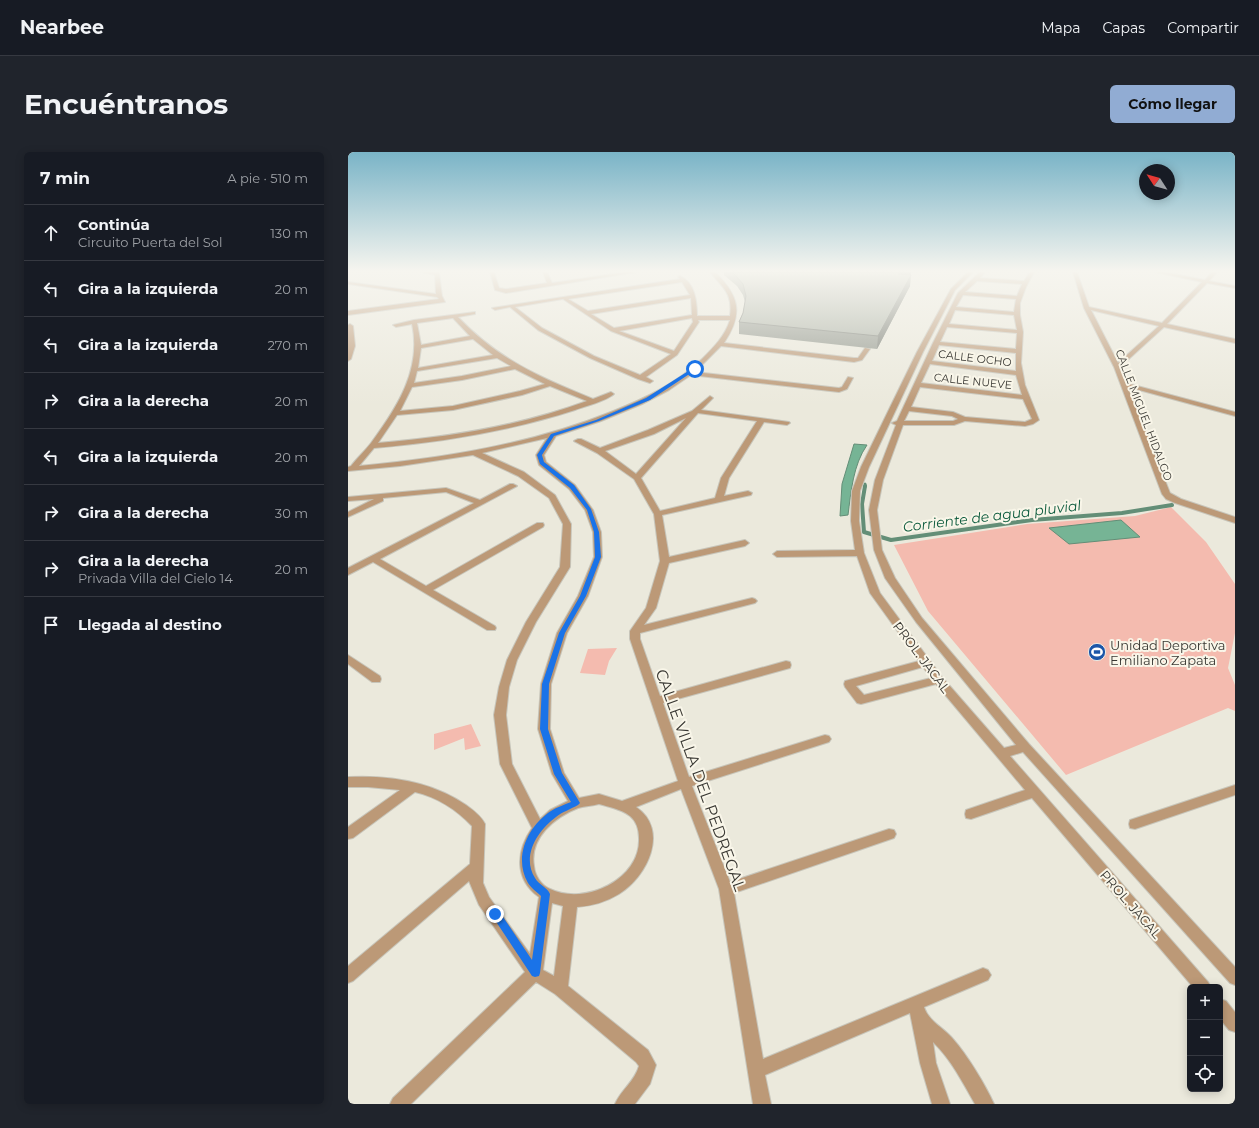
<!DOCTYPE html>
<html lang="es">
<meta charset="utf-8">
<style>
:root{--surface:#171b24;--page:#20242c;--text:#f1f3f6;--muted:#9ea1a6;--line:#363941;--accent:#91acd3}
body{margin:0;font-family:Montserrat,sans-serif;background:var(--page);color:var(--text)}
.controls{position:absolute;right:12px;bottom:12px;display:grid;overflow:hidden;border-radius:6px;box-shadow:0 2px 10px #0003}
.controls button{width:36px;height:36px;display:grid;place-items:center;padding:0;border:0;border-bottom:1px solid var(--line);background:var(--surface);color:var(--text);font:20px sans-serif}
.compass{position:absolute;left:791px;top:12px;width:36px;height:36px;border-radius:50%;background:var(--surface);box-shadow:0 2px 10px #0003;rotate:306deg}
.stop{position:absolute;width:12px;height:12px;margin:-9px;border:3px solid #1a73e8;border-radius:50%;background:#fff}
.stop.end{background:#1a73e8;border-color:#fff;box-shadow:0 1px 4px #0008}
.list{margin:0;padding:0;list-style:none}
h2{display:flex;justify-content:space-between;align-items:center;height:52px;margin:0;padding:0 16px;font-size:17px}
h2 small{font-size:13px;font-weight:400;color:var(--muted)}
.list li{display:grid;grid-template-columns:26px 1fr auto;gap:12px;align-items:center;box-sizing:border-box;height:56px;padding:0 16px;border-top:1px solid var(--line)}
.list b{display:block;font-size:15px;white-space:nowrap}
.list p{margin:0;font-size:13px;white-space:nowrap;color:var(--muted)}
.list em{font-size:13px;font-style:normal;color:var(--muted)}
.icon{flex:none;width:22px;height:22px;fill:none;stroke:currentColor;stroke-width:2;stroke-linecap:round;stroke-linejoin:round}
.map{position:relative;flex:none;width:887px;height:952px;overflow:hidden;border-radius:6px}
header{display:flex;align-items:center;gap:24px;box-sizing:border-box;height:56px;padding:0 20px;background:var(--surface);border-bottom:1px solid var(--line)}
header strong{font-size:19px}
nav{display:flex;gap:22px;margin-inline-start:auto;font-size:14px}
.intro{display:flex;align-items:center;justify-content:space-between;box-sizing:border-box;height:96px;padding:0 24px}
h1{margin:0;font-size:28px}
.button{padding:10px 18px;border-radius:6px;background:var(--accent);color:#111;font-size:14px;font-weight:700}
main{display:flex;gap:24px;padding:0 24px}
aside{flex:1;background:var(--surface);border-radius:6px;box-shadow:0 2px 10px #0003}
.map>svg:first-child{display:block}
.green{fill:#f4bbaf}
.water{fill:#76b495;stroke:#638e77}
.lines{fill:none;stroke-linecap:round;stroke-linejoin:round}
.stream-far1{stroke:#638e77;stroke-width:3}
.stream{stroke:#638e77;stroke-width:4}
.minor-casing{stroke:#c7c5ba;stroke-width:2}
.minor{fill:#bc9977;fill-rule:evenodd}
.wall{fill:#91968c}
.shaded-wall{fill:#767a72}
.building{fill:#a9afa3;stroke:#767a72}
.route{fill:#1a73e8}
.labels{text-anchor:middle;stroke-width:4;stroke-linejoin:round;paint-order:stroke}
.far-street-label{font-size:11px;fill:#383732;stroke:#f9f6e9}
.poi-label{font-size:13px;fill:#383732;stroke:#f9f6e9;text-anchor:start}
.street-label{font-size:13px;fill:#383732;stroke:#f9f6e9}
.water-label{font-size:14px;font-style:italic;fill:#0d5b3d;stroke:#f9f6e9}
.near-street-label{font-size:16px;fill:#383732;stroke:#f9f6e9}
</style>
<header>
<strong>Nearbee</strong>
<nav><a>Mapa</a><a>Capas</a><a>Compartir</a></nav>
</header>
<div class="intro"><h1>Encuéntranos</h1><a class="button">Cómo llegar</a></div>
<main>
<aside>
<h2>7 min<small>A pie · 510 m</small></h2>
<ul class="list">
<li><svg class="icon" aria-label="ahead" viewBox="0 0 24 24"><path d="M12 20V5M6 11l6-6 6 6"/></svg><div><b>Continúa</b><p>Circuito Puerta del Sol</p></div><em>130 m</em></li>
<li><svg class="icon" aria-label="left" viewBox="0 0 24 24"><path d="M17 20v-9H6M10 6l-5 5 5 5"/></svg><div><b>Gira a la izquierda</b></div><em>20 m</em></li>
<li><svg class="icon" aria-label="left" viewBox="0 0 24 24"><path d="M17 20v-9H6M10 6l-5 5 5 5"/></svg><div><b>Gira a la izquierda</b></div><em>270 m</em></li>
<li><svg class="icon" aria-label="right" viewBox="0 0 24 24"><path d="M7 20v-9h11M14 6l5 5-5 5"/></svg><div><b>Gira a la derecha</b></div><em>20 m</em></li>
<li><svg class="icon" aria-label="left" viewBox="0 0 24 24"><path d="M17 20v-9H6M10 6l-5 5 5 5"/></svg><div><b>Gira a la izquierda</b></div><em>20 m</em></li>
<li><svg class="icon" aria-label="right" viewBox="0 0 24 24"><path d="M7 20v-9h11M14 6l5 5-5 5"/></svg><div><b>Gira a la derecha</b></div><em>30 m</em></li>
<li><svg class="icon" aria-label="right" viewBox="0 0 24 24"><path d="M7 20v-9h11M14 6l5 5-5 5"/></svg><div><b>Gira a la derecha</b><p>Privada Villa del Cielo 14</p></div><em>20 m</em></li>
<li><svg class="icon" aria-label="arrive" viewBox="0 0 24 24"><path d="M6 21V4h12l-3 4 3 4H6"/></svg><div><b>Llegada al destino</b></div></li>
</ul>
</aside>
<div class="map">
<svg width="887" height="952" viewBox="0 0 887 952">
<rect width="100%" height="100%" fill="#ebe9dc"/>
<g class="green">
<path d="M823 355 858 390 887 432V481L880 516 887 533V559L880 556 718 623 580 459 546 393 679 372 787 364Z"/>
<path d="M269 496 261 509 257 523 232 521 240 497Z"/>
<path d="M123 572 133 594 117 598 116 586 86 598V582Z"/>
</g>
<g class="water">
<path d="M506 292 519 293C505 313 503 340 500 363L492 364 494 332Z"/>
<path d="M773 368 792 385 721 392 701 376Z"/>
</g>
<g class="lines">
<path class="stream-far1" d="M517 335V332"/>
<path class="stream" d="M517 334 514 352 516 380 543 388 684 368 774 361 824 353"/>
<defs>
<g id="minor">
<path d="M74 120H91L94 144 97 150 0 163V159L91 147 89 145 0 132V130L88 142 87 123Z"/>
<path d="M142 120H146L151 136 158 137 199 131 195 120H199L204 131 278 120H289L158 141 147 138Z"/>
<path d="M362 120H367C391 144 396 161 376 191L506 206H510L517 196 522 197 514 208 506 210 373 194 347 220 491 236 494 235 500 225 505 226 499 237 491 240 343 223 321 238 294 252 253 269 208 284 196 303 198 310 227 333 245 358 253 380 254 405 240 444 219 481 203 532 202 577 216 621 231 646 251 642 274 649 330 629 282 487V479L298 456 312 409 306 362 286 327 249 301 226 289 230 287H233L252 296 300 278 344 259 362 244 365 246 353 258 441 270 442 271 439 273 416 270 381 326 376 344 400 339 404 341 403 343 314 363 321 405 397 388 401 391 397 394 321 411 308 456 296 473 404 446 407 447 409 449 407 451 292 481V487L312 544 438 509 442 510 443 513 442 516 315 551 341 625 477 583 481 584 483 587 481 590 344 634 382 730 541 677 546 678 548 682 546 686 386 741 415 907 635 816 640 818 643 823 640 828 576 855C581 870 595 875 605 887 619 903 637 932 646 952H627C615 931 603 907 585 890L588 911 602 952H584L572 911 562 861 417 923 423 952H405L371 737 333 637 288 655C322 678 299 725 271 742 258 750 244 754 229 755L220 834 300 898 308 913 302 932 287 952H267C273 938 287 929 291 914L288 910 207 842 188 830 63 952H42L45 946 177 820 131 753 121 729 5 829 0 831V814L122 712 124 674C109 658 89 645 67 640L5 686 0 687V675L52 638 20 635H0V625C41 623 83 629 118 653 125 658 133 664 137 672L135 731 141 745 182 802 191 745C166 727 168 699 184 676L152 612 146 563 151 535 159 508 178 470 212 415 215 372 201 346 170 324 125 303 52 314 0 319V315L3 314C9 306 17 299 23 291 49 256 74 217 64 172L48 175 45 173 66 168 127 160V162L110 165C151 208 191 225 245 247L263 240 266 242C258 249 238 254 227 258 162 279 95 290 26 296L11 314C97 306 183 292 263 260 296 247 328 232 354 207 366 195 377 184 382 168H350L351 170 329 203 298 225 305 229 302 231 290 227 242 206 190 178 162 155 147 158 144 156 332 127 330 125 332 124C347 131 349 149 349 164H382C385 141 375 136 362 120ZM334 130 342 143 240 159 220 147ZM343 146 344 163 266 176 243 162ZM215 147 263 179 323 202 292 223 246 204 194 176 167 155ZM105 166 122 184 73 193 69 171ZM344 166 345 170 326 199 271 179ZM125 187 145 203 70 216 73 196ZM149 206 163 214 114 224 66 231 69 219ZM167 217 197 232 172 239 105 254 52 259 64 235 114 228ZM202 234 239 249C172 274 101 285 30 291L49 263 105 258 174 243ZM350 261 409 269 373 326 367 346 312 359 293 326ZM338 266 288 322 257 299 306 282ZM199 286 188 303 191 313 221 337 237 358 245 380 246 405 230 444 209 481 193 532 190 577 204 622 220 649 202 658 192 667 164 612 158 563 161 535 169 508 188 470 222 415 223 372 207 343 176 320 134 301ZM251 652C261 655 273 657 282 664 288 669 291 677 291 686 293 727 237 754 202 737 193 733 187 724 186 714 181 686 207 665 230 656 237 654 244 654 251 652ZM204 751 215 754 206 824 195 818Z"/>
<path d="M620 120H625L607 138 575 200 521 315 512 339 511 369 516 401 532 441 594 525 656 596 668 593 568 470 537 426 526 398 521 358 527 328 548 273 544 271 549 269 585 191 610 141 632 120H637L632 126 676 129 682 120H686L678 135 672 151V163L675 180 673 211 677 233 691 268 685 272 677 274 617 269 606 273H555L535 328 529 358 534 398 547 426 574 466 681 592 887 815V833L882 831 675 600 662 604 860 830 863 835H845L684 646 623 667 618 666 617 662 618 658 677 638 588 532 513 552 509 551 497 535 496 532 497 529 571 509 522 441 509 404 429 405 425 402 429 399 507 398 503 369 504 339 513 315 569 200 603 137ZM629 129 674 132 669 144 617 140ZM615 143 668 147 666 160 608 155ZM607 158 666 163 669 178 601 172ZM599 175 669 181 668 197 592 190ZM591 193 668 201V219L584 209ZM582 212 668 223 674 243 573 231ZM572 235 675 247 684 267 677 270 617 265 605 260 563 255ZM561 259 604 264 610 267 605 269H556ZM575 515 583 526 516 543 508 534Z"/>
<path d="M725 120H729L741 155 814 171 854 130 807 120H816L857 128 864 120H869L861 129 887 134V136L859 131 819 172 887 187V191L816 175 772 215 778 231 887 260V264L780 235 822 341 833 347 887 365V371L827 351 818 347 814 342 766 215 736 156ZM743 158 811 174 770 211Z"/>
<path d="M2 172 5 174 7 194 3 207 0 209V173Z"/>
<path d="M162 332H165L169 334 32 407 78 434 189 371H195L196 373 195 375 85 438 147 474 148 476 147 478H139L25 410 0 423V416L126 351 98 340 35 346V349L0 365V360L26 347 0 349V345L98 336 132 348Z"/>
<path d="M0 503 32 524 33 527 32 530H24L0 512Z"/>
<path d="M887 633V643L787 677 782 676 781 672 782 668Z"/>
<path d="M872 847 878 849 887 860V880L881 878 872 867Z"/>
</g>
</defs>
<use href="#minor" class="minor-casing"/>
<use href="#minor" class="minor"/>
</g>
<path class="wall" d="M376 120H563L562 134 529 197 391 182V170L395 161 397 150 395 143 389 134 376 123Z"/>
<path class="shaded-wall" d="M557 120H563L562 134 529 197 530 184 550 122Z"/>
<path class="building" d="M384 120H557L550 122 563 123 530 184 391 170 395 161 398 144 395 132 388 124Z"/>
<linearGradient id="sky" x2="0" y2="1"><stop stop-color="#7ab4c7"/><stop offset="0.47" stop-color="#f6f5ef"/><stop offset="1" stop-color="#f6f5ef" stop-opacity="0"/></linearGradient>
<rect width="887" height="253" fill="url(#sky)"/>
<path class="route" d="M345 216 349 217 302 248 251 269 206 284 194 303 196 310 226 333 243 357 251 380 253 405 238 444 217 481 201 532 200 577 214 621 232 651 230 653C223 657 214 660 208 665 190 678 173 704 187 726 191 733 199 735 202 742L192 821 191 824 187 825 184 824 143 762 144 759 147 758 151 759 184 808 193 744C189 740 183 736 180 731 165 705 180 674 203 659 209 655 216 653 223 650L206 622 192 577 194 532 211 481 232 444 247 405 246 380 239 358 222 336 192 312 189 303 203 282 248 268 298 246Z"/>
<defs>
<symbol id="stadium-disc" viewBox="-11 -11 22 22"><circle r="9.5" fill="#1c56a8" stroke="#f9f6e9"/><path d="M0-5a6.5 5 0 1 0 0 10a6.5 5 0 1 0 0-10ZM-3.5-1.8h7v3.6h-7Z" fill="#fff"/></symbol>
</defs>
<g fill-rule="evenodd">
<use href="#stadium-disc" x="739" y="490" width="20" height="20"/>
</g>
<g class="labels">
<g class="far-street-label">
<text transform="translate(627 206) rotate(7)" y="4">CALLE OCHO</text>
<text transform="translate(625 229) rotate(6)" y="4">CALLE NUEVE</text>
<text transform="translate(796 263) rotate(69)" y="4">CALLE MIGUEL HIDALGO</text>
</g>
<g class="poi-label">
<text x="762" y="498">Unidad Deportiva<tspan x="762" dy="15">Emiliano Zapata</tspan></text>
</g>
<g class="street-label">
<text transform="translate(574 505) rotate(53)" y="5">PROL. JACAL</text>
<text transform="translate(783 752) rotate(49)" y="5">PROL. JACAL</text>
</g>
<g class="water-label">
<text transform="translate(644 364) rotate(-7)" y="5">Corriente de agua pluvial</text>
</g>
<g class="near-street-label">
<text transform="translate(353 628) rotate(70)" y="6">CALLE VILLA DEL PEDREGAL</text>
</g>
</g>
</svg>
<div class="controls">
<button>+</button>
<button>−</button>
<button><svg class="icon" aria-label="locate" viewBox="0 0 24 24"><circle cx="12" cy="12" r="6"/><path d="M12 2v4M12 18v4M2 12h4M18 12h4"/></svg></button>
</div>
<svg class="compass" viewBox="-18 -18 36 36"><path d="M0-13l5 13h-10z" fill="#e53935"/><path d="M0 13l5-13h-10z" fill="#9ea1a6"/></svg>
<div class="stop" style="left:347px;top:217px"></div>
<div class="stop end" style="left:147px;top:762px"></div>
</div>
</main>
